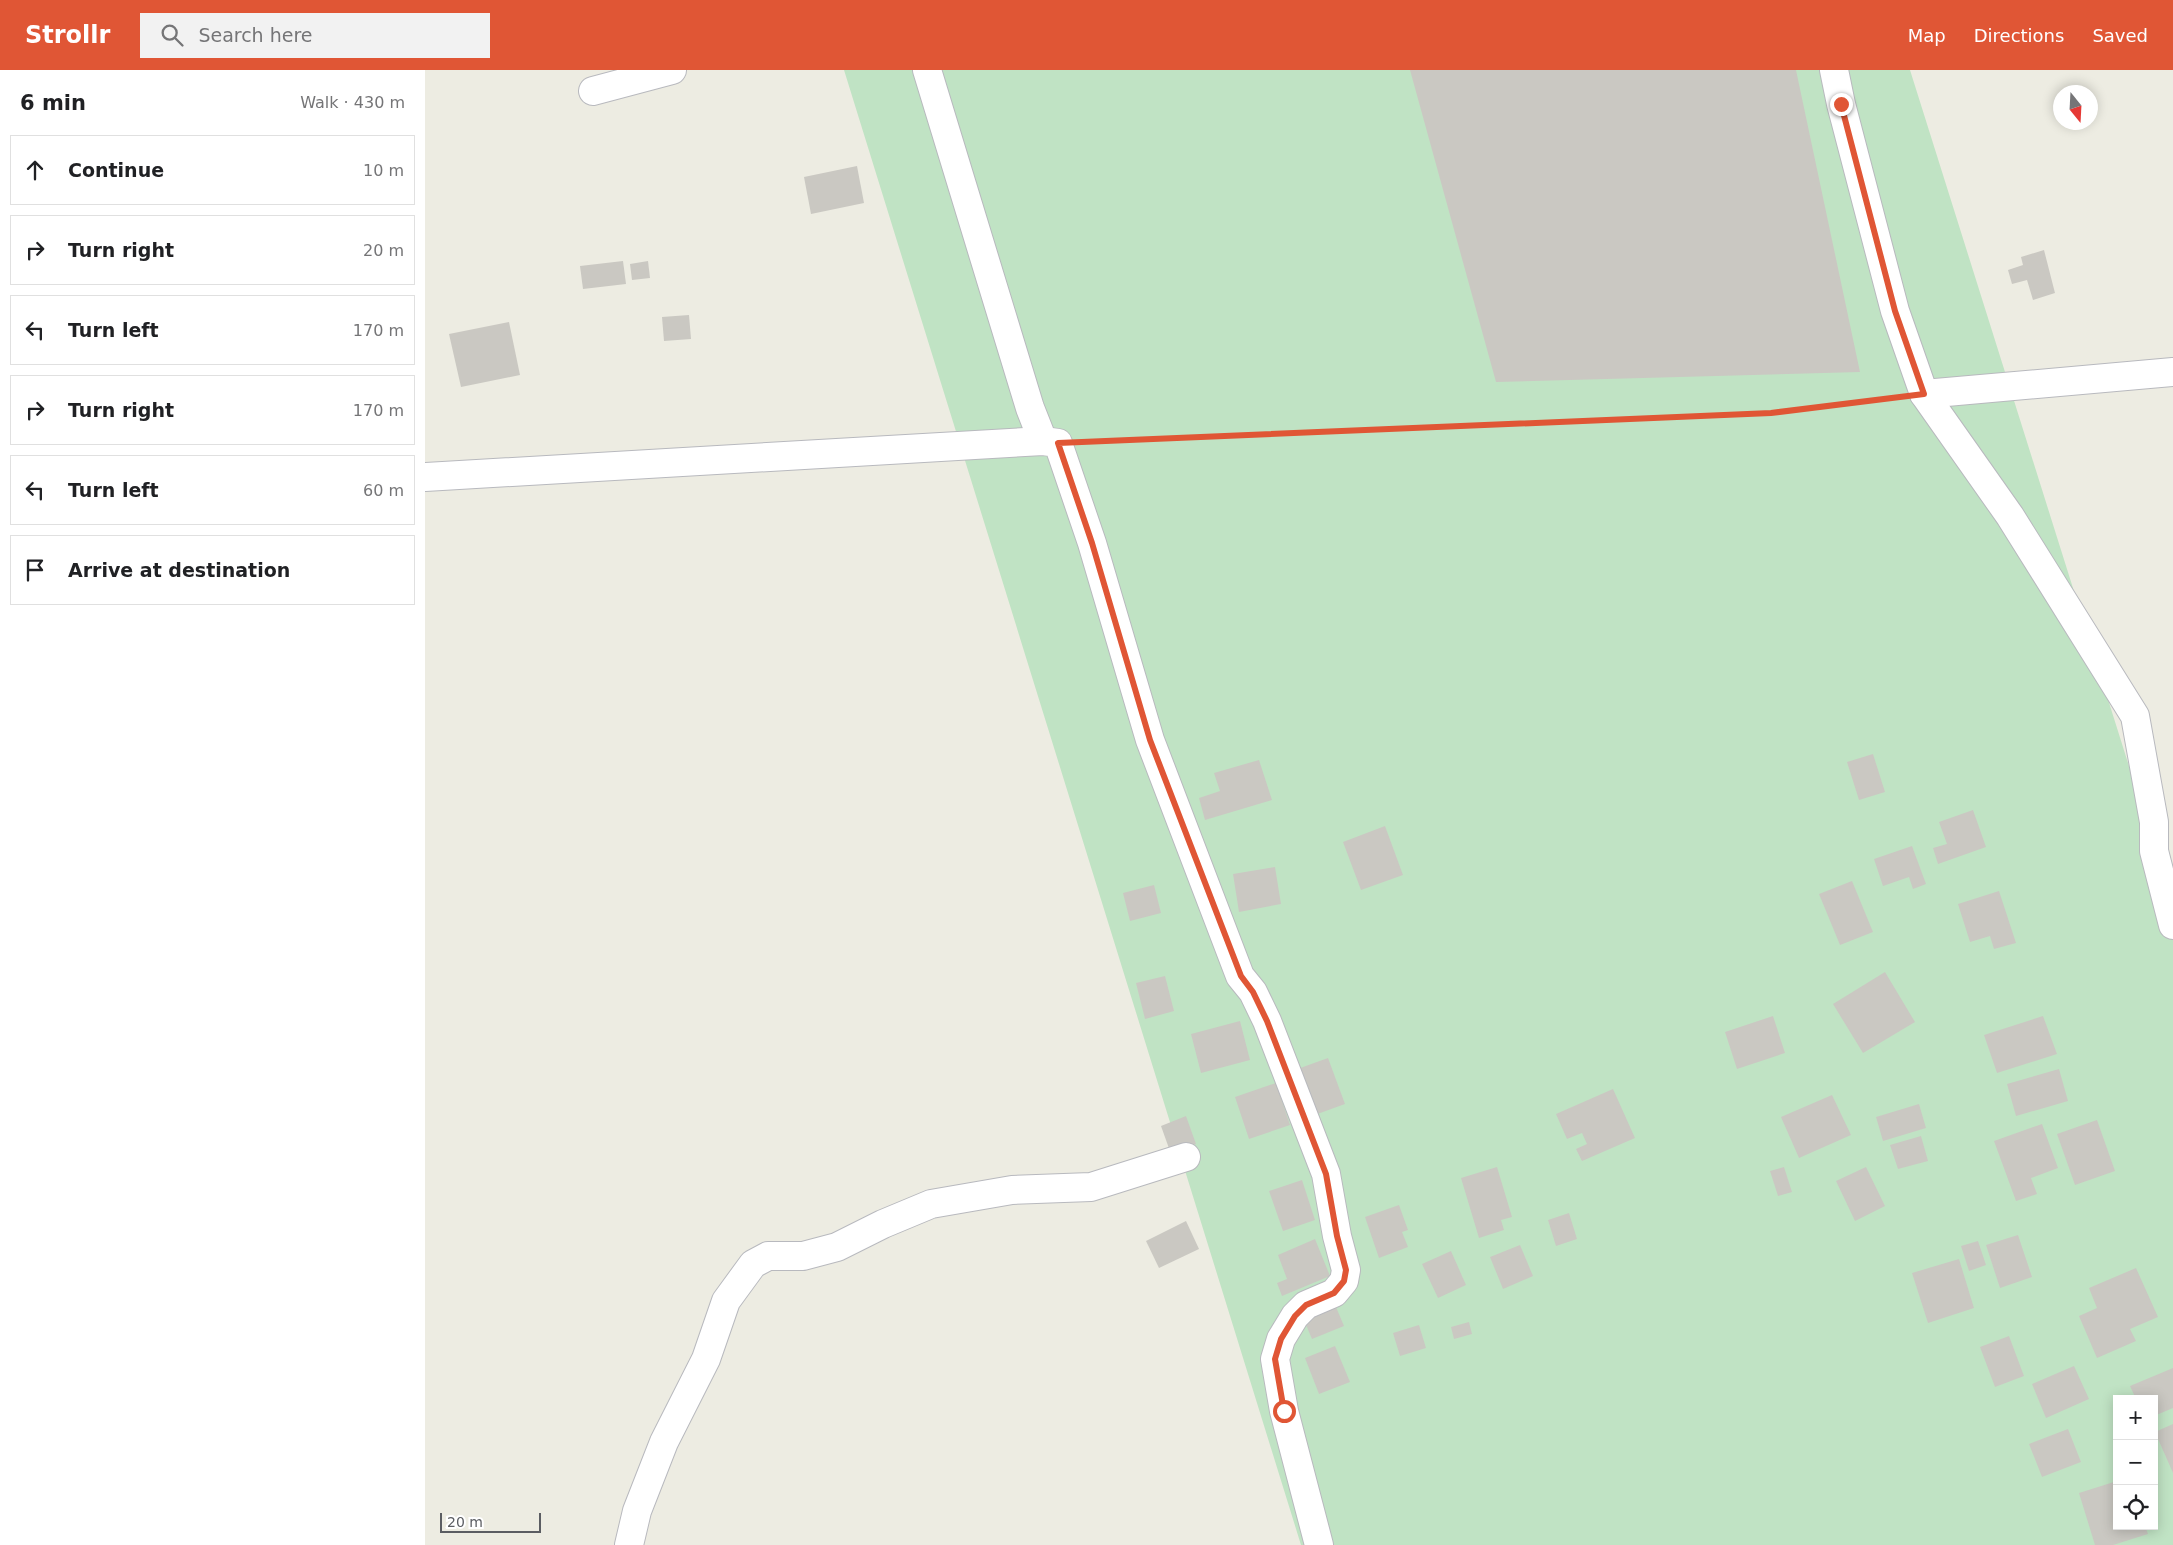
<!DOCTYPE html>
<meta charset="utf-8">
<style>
:root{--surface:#fff;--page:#f2f2f2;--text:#202124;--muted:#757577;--line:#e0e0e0;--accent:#e05635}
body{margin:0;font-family:"DejaVu Sans",sans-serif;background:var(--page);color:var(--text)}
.controls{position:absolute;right:15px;bottom:15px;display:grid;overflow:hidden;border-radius:0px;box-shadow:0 2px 12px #0003}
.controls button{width:45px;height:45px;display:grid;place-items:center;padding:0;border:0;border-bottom:1px solid var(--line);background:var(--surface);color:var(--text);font:25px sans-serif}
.compass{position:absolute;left:1628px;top:15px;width:45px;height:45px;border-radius:50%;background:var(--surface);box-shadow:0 2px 12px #0003;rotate:162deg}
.scale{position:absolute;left:15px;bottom:12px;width:101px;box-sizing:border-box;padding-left:5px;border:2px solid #5b5d62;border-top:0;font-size:14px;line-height:18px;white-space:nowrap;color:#5b5d62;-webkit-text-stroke:4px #fff;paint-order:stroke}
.stop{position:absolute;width:15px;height:15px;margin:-11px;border:4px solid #e05635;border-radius:50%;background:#fff}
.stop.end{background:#e05635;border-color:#fff;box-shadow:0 1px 5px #0008}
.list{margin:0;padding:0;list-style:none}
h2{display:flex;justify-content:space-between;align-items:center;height:65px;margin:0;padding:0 20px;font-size:21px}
h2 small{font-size:16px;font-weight:400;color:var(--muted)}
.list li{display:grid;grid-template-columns:32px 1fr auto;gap:15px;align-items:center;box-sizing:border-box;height:70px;margin:0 10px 10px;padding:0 10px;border:1px solid var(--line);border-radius:0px}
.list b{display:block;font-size:19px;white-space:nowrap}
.list em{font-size:16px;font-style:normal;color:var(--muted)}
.icon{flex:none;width:28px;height:28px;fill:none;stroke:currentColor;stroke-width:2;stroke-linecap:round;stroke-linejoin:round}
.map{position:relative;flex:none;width:1748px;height:1475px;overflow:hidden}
header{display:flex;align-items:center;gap:30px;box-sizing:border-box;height:70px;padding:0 25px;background:var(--accent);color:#fff}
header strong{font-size:24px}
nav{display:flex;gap:28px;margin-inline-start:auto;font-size:18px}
.search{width:350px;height:45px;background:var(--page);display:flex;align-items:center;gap:12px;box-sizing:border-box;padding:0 18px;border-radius:0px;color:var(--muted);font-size:19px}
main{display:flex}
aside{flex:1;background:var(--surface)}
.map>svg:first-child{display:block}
.green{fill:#c0e3c4;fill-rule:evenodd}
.building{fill:#cac8c2}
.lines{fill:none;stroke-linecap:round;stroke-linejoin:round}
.minor-casing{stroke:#b8b9be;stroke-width:30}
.path{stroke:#99c3aa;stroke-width:3;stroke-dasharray:5 2.5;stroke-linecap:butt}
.minor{stroke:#fff;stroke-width:28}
.route{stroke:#e05635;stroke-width:6}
</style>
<header>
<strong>Strollr</strong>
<div class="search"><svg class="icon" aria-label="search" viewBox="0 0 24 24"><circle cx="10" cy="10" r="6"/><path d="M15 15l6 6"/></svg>Search here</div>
<nav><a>Map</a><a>Directions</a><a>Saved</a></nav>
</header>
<main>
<aside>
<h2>6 min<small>Walk · 430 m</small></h2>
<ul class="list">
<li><svg class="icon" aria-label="ahead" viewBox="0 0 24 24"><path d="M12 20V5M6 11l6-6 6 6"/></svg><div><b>Continue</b></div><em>10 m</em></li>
<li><svg class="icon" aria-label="right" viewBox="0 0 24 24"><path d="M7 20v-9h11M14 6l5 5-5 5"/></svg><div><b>Turn right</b></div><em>20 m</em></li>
<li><svg class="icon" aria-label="left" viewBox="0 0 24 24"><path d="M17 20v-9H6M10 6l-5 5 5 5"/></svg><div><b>Turn left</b></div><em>170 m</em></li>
<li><svg class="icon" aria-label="right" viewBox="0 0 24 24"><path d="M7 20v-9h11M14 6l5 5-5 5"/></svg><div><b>Turn right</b></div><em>170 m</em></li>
<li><svg class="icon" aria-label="left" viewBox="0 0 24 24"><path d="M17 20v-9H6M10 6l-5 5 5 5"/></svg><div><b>Turn left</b></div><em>60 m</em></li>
<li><svg class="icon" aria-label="arrive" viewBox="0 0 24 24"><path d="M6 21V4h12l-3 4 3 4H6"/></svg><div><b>Arrive at destination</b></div></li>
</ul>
</aside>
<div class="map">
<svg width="1748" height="1475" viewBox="0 0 1748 1475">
<rect width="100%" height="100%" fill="#edece2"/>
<path class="green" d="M419 0H1485L1748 836V1475H876ZM1692 1329H1729V1456H1692Z"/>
<g class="building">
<path d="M985 0H1371L1435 302 1071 312Z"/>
<path d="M432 96 439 133 386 144 379 107Z"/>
<path d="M1619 180 1630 223 1608 230 1602 210 1587 214 1583 200 1598 195 1596 187Z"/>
<path d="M198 191 201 214 158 219 155 196Z"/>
<path d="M223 191 225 208 207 210 205 194Z"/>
<path d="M264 245 266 269 239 271 237 247Z"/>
<path d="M84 252 95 305 36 317 24 264Z"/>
<path d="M1448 684 1460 722 1434 730 1422 692Z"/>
<path d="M834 690 847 730 780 750 774 728 795 721 789 703Z"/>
<path d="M1548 740 1561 777 1513 794 1508 778 1522 774 1514 752Z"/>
<path d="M960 756 978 805 936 820 918 772Z"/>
<path d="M1487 776 1501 814 1488 819 1484 807 1458 816 1449 789Z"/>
<path d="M850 797 856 834 814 842 808 804Z"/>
<path d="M1427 811 1448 862 1415 875 1394 824Z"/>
<path d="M729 815 736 843 705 851 698 823Z"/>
<path d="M1574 821 1591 873 1569 879 1565 866 1545 872 1533 834Z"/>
<path d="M1460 902 1490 952 1438 983 1408 934Z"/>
<path d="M740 906 749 941 720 949 711 913Z"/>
<path d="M1348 946 1360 983 1312 999 1300 962Z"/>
<path d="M1618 946 1632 984 1572 1003 1559 965Z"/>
<path d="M815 951 825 990 776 1003 766 964Z"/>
<path d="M903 988 920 1034 884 1047 867 1001Z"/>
<path d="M1634 999 1643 1031 1591 1046 1582 1014Z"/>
<path d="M851 1013 865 1055 824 1069 810 1027Z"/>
<path d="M1188 1019 1210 1068 1157 1091 1151 1079 1162 1074 1157 1063 1142 1069 1131 1044Z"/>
<path d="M1407 1025 1426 1065 1374 1088 1356 1047Z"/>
<path d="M1494 1034 1501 1058 1458 1071 1451 1047Z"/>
<path d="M761 1046 771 1074 746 1084 736 1056Z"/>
<path d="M1672 1050 1690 1101 1650 1115 1632 1064Z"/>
<path d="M1617 1054 1633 1098 1606 1108 1612 1124 1591 1131 1569 1071Z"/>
<path d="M1496 1066 1503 1091 1473 1099 1465 1075Z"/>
<path d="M1072 1097 1087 1147 1076 1150 1079 1160 1054 1168 1036 1108Z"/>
<path d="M1359 1097 1367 1122 1353 1126 1345 1101Z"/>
<path d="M1441 1097 1460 1136 1430 1151 1411 1111Z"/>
<path d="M877 1110 890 1150 858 1161 844 1121Z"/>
<path d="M974 1135 983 1160 977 1162 983 1177 954 1188 940 1147Z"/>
<path d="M1144 1143 1152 1169 1131 1176 1123 1150Z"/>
<path d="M761 1151 774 1179 734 1198 721 1171Z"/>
<path d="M1593 1165 1607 1207 1575 1218 1561 1175Z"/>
<path d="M890 1169 905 1206 857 1226 852 1213 862 1209 853 1185Z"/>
<path d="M1553 1171 1561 1195 1544 1201 1536 1176Z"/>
<path d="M1095 1175 1108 1206 1078 1219 1065 1187Z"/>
<path d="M1026 1181 1041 1215 1013 1228 997 1194Z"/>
<path d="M1534 1189 1549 1238 1503 1253 1487 1203Z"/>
<path d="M1711 1198 1733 1247 1705 1259 1711 1271 1672 1288 1654 1246 1672 1238 1664 1218Z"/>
<path d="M911 1237 919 1256 887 1269 879 1250Z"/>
<path d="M1044 1252 1047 1264 1029 1269 1026 1257Z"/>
<path d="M994 1255 1001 1278 975 1286 968 1263Z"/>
<path d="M1584 1266 1599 1306 1570 1317 1555 1277Z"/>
<path d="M910 1276 925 1312 894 1324 880 1288Z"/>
<path d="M1649 1296 1664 1329 1621 1348 1607 1314Z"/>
<path d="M1748 1298V1338L1729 1346V1329H1711L1705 1316Z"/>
<path d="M1748 1354V1403L1730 1362Z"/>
<path d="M1643 1359 1656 1392 1617 1407 1604 1374Z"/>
<path d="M1692 1411V1456H1720L1723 1464 1688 1475H1670L1654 1423Z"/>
</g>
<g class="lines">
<defs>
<g id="minor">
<path d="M502 0 605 338 618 371"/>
<path d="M1409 0 1416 34 1470 241 1499 324 1585 446 1710 646 1729 752V781L1748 855"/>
<path d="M168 21 247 0"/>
<path d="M1499 324 1748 302"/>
<path d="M0 407 618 371 633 373 667 473 725 670 815 906 828 922 842 951 901 1104 912 1166 921 1200 919 1211 909 1223 881 1235 870 1246 856 1269 850 1289 859 1341 894 1475"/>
<path d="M204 1475 212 1441 239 1372 281 1289 301 1231 328 1194 343 1186H378L412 1177 458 1154 506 1134 587 1120 666 1117 761 1087"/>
</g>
</defs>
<use href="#minor" class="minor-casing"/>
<path class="path" d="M664 372 1346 343 1467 328"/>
<use href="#minor" class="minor"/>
</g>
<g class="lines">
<path class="route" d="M859 1341 850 1289 856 1269 870 1246 881 1235 909 1223 919 1211 921 1200 912 1166 901 1104 842 951 828 922 816 906 725 670 667 473 633 373 1346 343 1499 324 1470 241 1416 34"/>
</g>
</svg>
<div class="controls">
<button>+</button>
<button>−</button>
<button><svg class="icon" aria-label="locate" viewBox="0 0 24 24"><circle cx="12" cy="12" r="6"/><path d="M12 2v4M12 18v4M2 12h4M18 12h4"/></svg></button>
</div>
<svg class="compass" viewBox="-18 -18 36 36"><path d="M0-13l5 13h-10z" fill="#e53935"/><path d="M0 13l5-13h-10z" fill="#757577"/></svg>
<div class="scale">20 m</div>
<div class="stop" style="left:859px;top:1341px"></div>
<div class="stop end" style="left:1416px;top:34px"></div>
</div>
</main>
